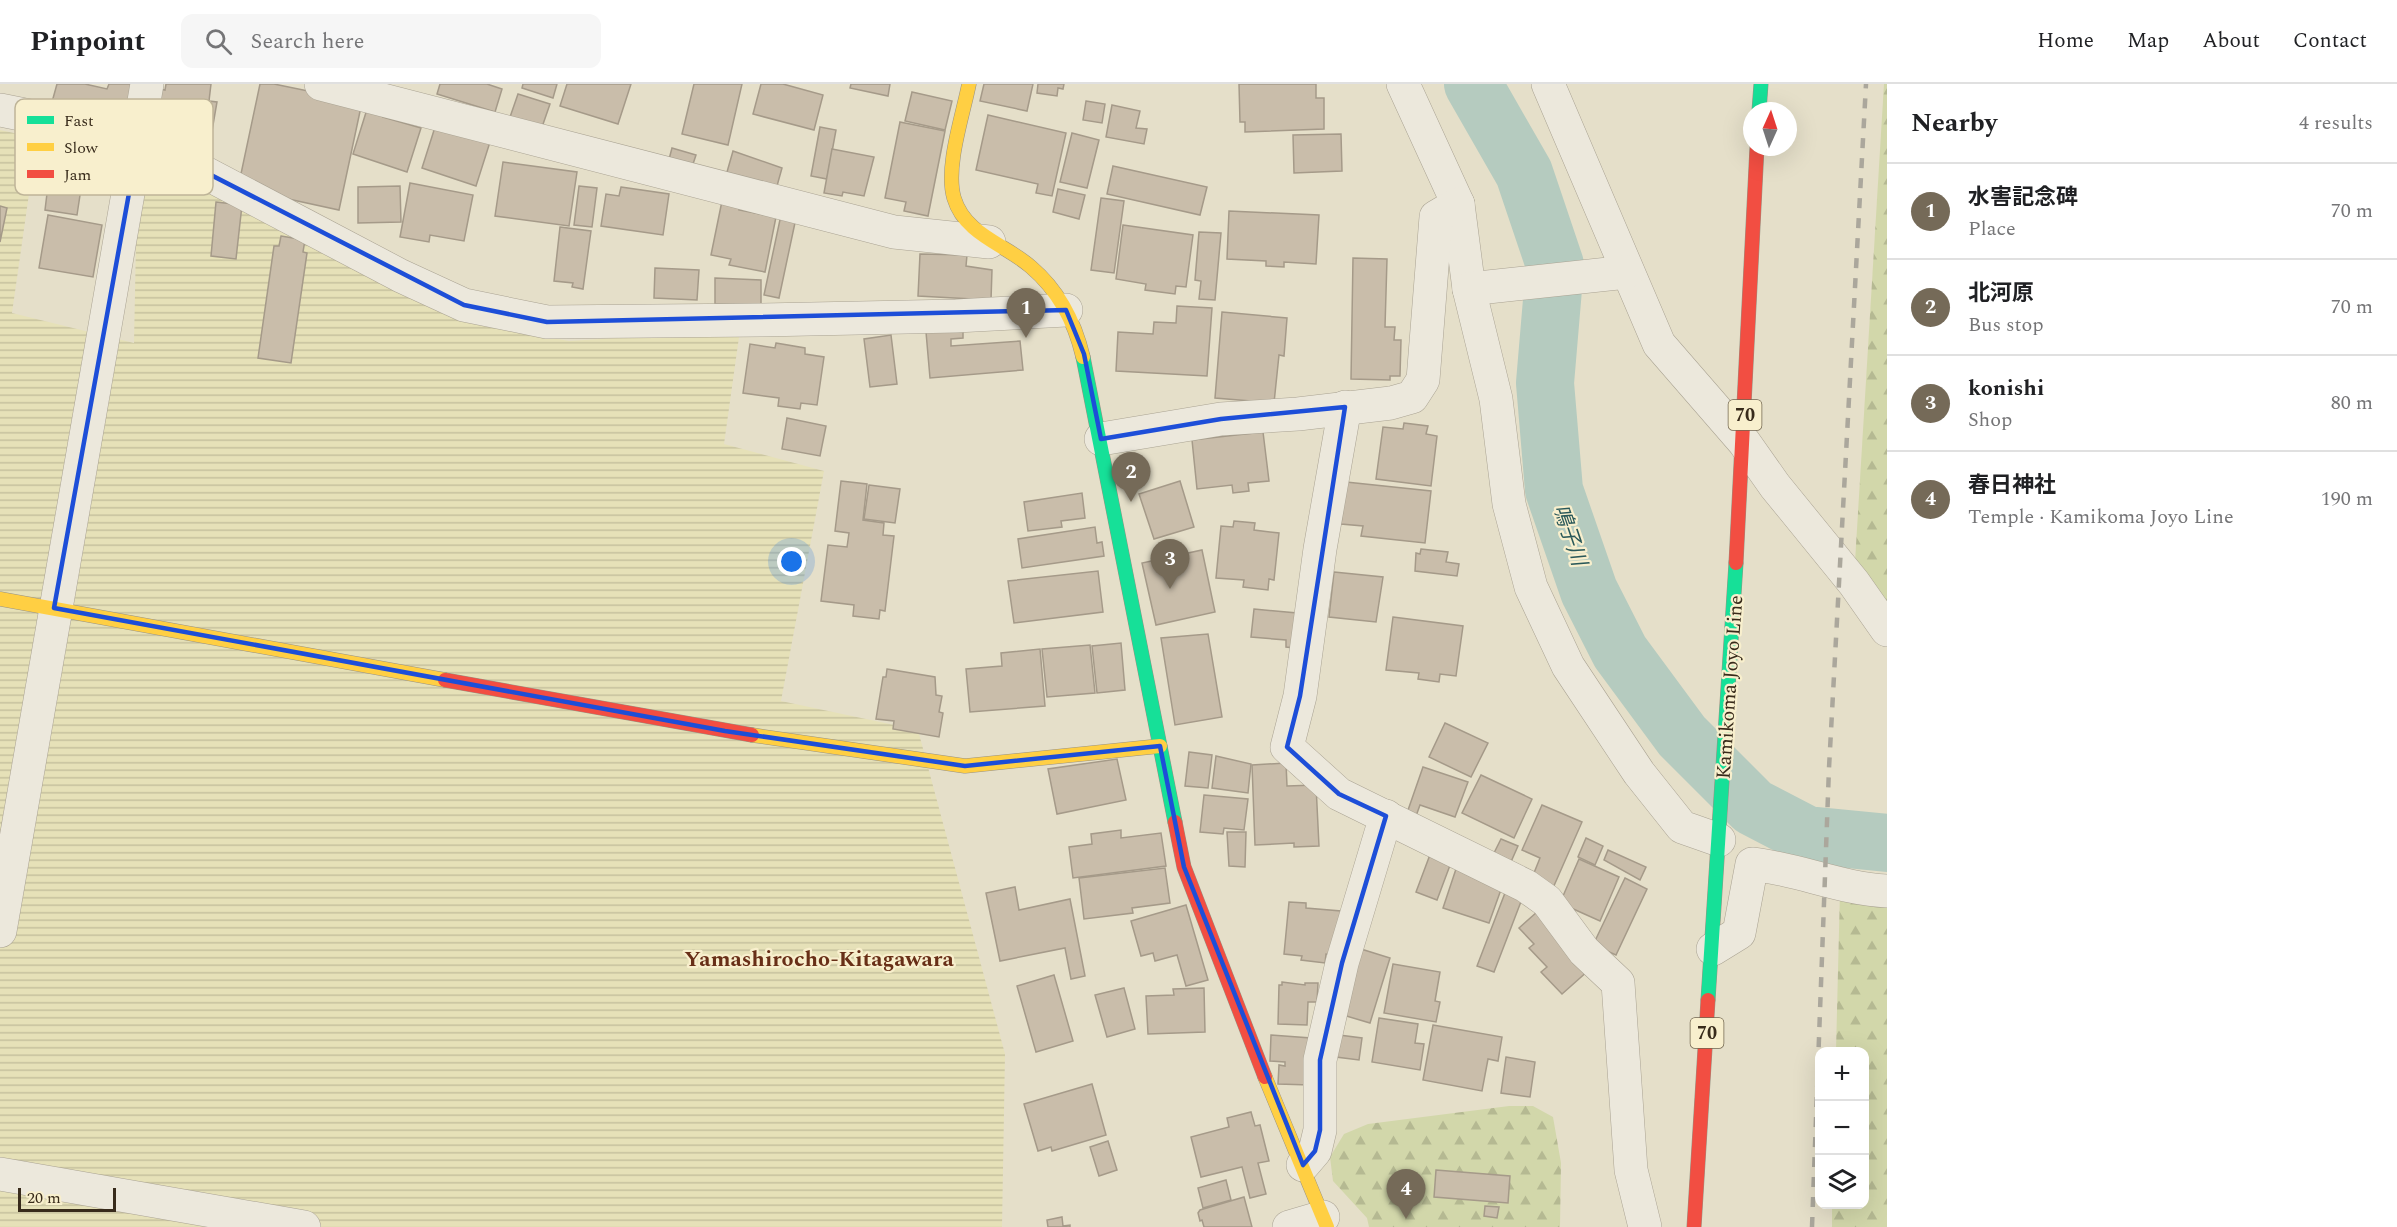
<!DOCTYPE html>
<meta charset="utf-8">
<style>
:root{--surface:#fff;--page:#f6f6f6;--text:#202124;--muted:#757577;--line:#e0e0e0;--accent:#756a58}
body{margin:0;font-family:Spectral,"Noto Sans JP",serif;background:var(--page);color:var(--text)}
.controls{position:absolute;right:18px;bottom:18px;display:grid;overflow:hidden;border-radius:12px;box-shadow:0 6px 24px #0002}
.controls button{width:54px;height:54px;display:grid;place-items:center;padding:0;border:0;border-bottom:2px solid var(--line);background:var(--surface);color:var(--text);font:30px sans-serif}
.compass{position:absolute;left:1743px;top:18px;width:54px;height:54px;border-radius:50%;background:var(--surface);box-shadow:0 6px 24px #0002;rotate:3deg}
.scale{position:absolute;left:18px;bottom:15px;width:98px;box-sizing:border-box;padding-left:6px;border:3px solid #382b1b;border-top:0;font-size:16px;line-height:21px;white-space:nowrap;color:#382b1b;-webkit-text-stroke:4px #f8efcd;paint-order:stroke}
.you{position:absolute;left:792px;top:478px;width:21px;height:21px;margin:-15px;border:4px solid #fff;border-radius:50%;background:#1a73e8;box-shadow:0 0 0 9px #1a73e833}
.badge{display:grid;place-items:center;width:39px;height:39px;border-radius:50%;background:var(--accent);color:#fff;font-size:20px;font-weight:700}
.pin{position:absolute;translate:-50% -50px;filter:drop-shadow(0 2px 3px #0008)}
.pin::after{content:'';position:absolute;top:32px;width:21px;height:18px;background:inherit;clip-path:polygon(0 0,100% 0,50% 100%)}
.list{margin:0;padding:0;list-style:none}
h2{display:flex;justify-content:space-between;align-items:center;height:78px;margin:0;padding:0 24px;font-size:26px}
h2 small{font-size:20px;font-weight:400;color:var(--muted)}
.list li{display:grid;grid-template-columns:39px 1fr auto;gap:18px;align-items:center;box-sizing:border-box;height:96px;padding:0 24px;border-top:2px solid var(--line)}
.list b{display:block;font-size:22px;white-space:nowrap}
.list p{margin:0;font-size:20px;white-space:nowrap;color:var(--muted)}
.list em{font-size:20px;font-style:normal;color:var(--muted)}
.icon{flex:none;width:33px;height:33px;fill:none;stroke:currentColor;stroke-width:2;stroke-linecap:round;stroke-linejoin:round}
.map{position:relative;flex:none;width:1887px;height:1143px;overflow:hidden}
header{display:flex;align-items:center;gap:36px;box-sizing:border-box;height:84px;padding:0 30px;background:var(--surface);border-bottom:2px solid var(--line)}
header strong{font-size:28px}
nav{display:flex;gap:33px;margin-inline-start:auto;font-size:21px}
.search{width:420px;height:54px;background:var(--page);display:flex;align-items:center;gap:15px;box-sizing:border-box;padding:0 21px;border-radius:12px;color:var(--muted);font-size:22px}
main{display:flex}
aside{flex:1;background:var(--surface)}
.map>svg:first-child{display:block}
.farmland{fill:url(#farmland-rules)}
.forest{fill:url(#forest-firs)}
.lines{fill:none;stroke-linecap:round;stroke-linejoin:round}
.river{stroke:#b5cbbf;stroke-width:58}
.building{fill:#c9bdaa;stroke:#a59a89;stroke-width:1.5}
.street-casing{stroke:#aaa393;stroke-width:34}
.fast-casing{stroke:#999283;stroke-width:15}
.slow-casing{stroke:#999283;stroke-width:15}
.jam-casing{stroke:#999283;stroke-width:15}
.street{stroke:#ece8dc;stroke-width:33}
.fast{stroke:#16e098;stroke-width:14}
.slow{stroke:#ffcf43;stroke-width:14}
.jam{stroke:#f24e42;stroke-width:14}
.rail{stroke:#aba79c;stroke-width:4.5;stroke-dasharray:10 10;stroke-linecap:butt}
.marked{fill:none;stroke:#1d4ed8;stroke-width:4.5;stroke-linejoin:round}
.labels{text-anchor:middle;stroke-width:4.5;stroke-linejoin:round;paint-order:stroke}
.shield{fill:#f8efcd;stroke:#726650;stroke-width:1.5}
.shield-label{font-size:18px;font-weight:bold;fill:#382b1b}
.street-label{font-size:20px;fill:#382b1b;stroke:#f8efcd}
.water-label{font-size:21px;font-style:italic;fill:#295859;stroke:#f8efcd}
.quarter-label{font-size:22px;font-weight:bold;fill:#682f17;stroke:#f8efcd}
.key{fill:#f8efcd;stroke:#beb498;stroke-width:1.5}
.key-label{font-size:16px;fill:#382b1b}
</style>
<header>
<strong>Pinpoint</strong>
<div class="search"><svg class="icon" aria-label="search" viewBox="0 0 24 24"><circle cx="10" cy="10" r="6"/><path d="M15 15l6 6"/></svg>Search here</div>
<nav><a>Home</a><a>Map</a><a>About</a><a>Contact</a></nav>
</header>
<main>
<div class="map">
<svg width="1887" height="1143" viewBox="0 0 1887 1143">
<defs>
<pattern id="farmland-rules" width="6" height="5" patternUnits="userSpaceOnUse" patternTransform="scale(1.5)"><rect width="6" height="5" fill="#e6e1b8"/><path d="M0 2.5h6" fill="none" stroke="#c6c19e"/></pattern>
<pattern id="forest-firs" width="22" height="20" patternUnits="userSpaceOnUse" patternTransform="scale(1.5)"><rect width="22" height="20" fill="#d2d7aa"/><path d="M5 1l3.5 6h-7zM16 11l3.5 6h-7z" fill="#b5b992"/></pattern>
</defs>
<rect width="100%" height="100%" fill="#e5dfc9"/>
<path class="farmland" d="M0 46 37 54 12 229 134 259 138 59 466 238 569 257 740 246 724 360 824 387 781 617 918 646 1005 970 1002 1143H0Z"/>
<g class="forest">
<path d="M1884 0H1887V526L1855 478Z"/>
<path d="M1840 807 1887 814V1143H1832V1121L1864 1120V968L1836 967Z"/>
<path d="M1509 1022H1533L1553 1033 1561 1079 1560 1143H1369L1367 1134 1333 1097 1330 1073 1344 1050 1368 1040Z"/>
</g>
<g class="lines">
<path class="river" d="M1473 0 1524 89 1555 181 1545 299 1554 406 1589 507 1620 568 1682 652 1753 723 1807 751 1887 759"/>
</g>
<g class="building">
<path d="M57 0H85L107 5 109 0H135L126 36 52 18Z"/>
<path d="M166 0H211L209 17 217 18 212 47 155 39 160 5 165 6Z"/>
<path d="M260 0H274L362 18 339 126 238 104Z"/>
<path d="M440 0H487L502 5 495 28 437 10Z"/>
<path d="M523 0H557L553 14 522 4Z"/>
<path d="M567 0H631L618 40 560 22Z"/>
<path d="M694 0H742L728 61 682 50Z"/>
<path d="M761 0H783L823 11 814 46 753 30Z"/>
<path d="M851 0H890L888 12 850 4Z"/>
<path d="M984 0H1033L1027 27 980 17Z"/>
<path d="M1038 0H1064L1063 5 1058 4 1057 12 1037 9Z"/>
<path d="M1239 0H1316V14H1324V45L1245 48V38H1240Z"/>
<path d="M912 8 952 17 945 46 905 37Z"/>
<path d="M518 10 550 20 541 46 509 36Z"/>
<path d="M1086 17 1105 20 1102 39 1083 36Z"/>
<path d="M1112 21 1140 27 1136 44 1147 45 1144 60 1106 53Z"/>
<path d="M368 22 383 33 421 44 407 88 353 70Z"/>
<path d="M988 31 1066 49 1052 112 1036 109 1038 100 976 86Z"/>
<path d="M900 38 945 47 928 132 904 127 906 118 885 114Z"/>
<path d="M436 40 490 58 476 102 422 84Z"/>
<path d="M820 43 836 46 827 95 811 92Z"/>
<path d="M1072 49 1099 56 1087 104 1060 98Z"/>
<path d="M1341 50 1342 87 1294 89 1293 51Z"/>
<path d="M672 64 696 71 691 86 668 79Z"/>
<path d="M832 65 874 73 864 112 843 108 842 112 824 109Z"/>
<path d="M733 67 782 84 775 109 725 95Z"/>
<path d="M503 78 577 88 569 142 495 132Z"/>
<path d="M1113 82 1207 103 1200 131 1107 110Z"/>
<path d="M49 93 82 98 77 131 45 126Z"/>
<path d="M410 99 473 111 464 157 430 151 429 158 400 153Z"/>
<path d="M400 102 401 138 358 139V103Z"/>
<path d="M579 102 597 104 592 143 574 141Z"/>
<path d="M621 103 669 110 663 151 601 142 606 110 619 112Z"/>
<path d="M1058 105 1085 111 1079 135 1053 128Z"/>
<path d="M1101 114 1124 117 1114 189 1091 186Z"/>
<path d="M722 117 740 121 739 126 776 133 765 188 729 181 731 175 711 171Z"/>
<path d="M216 118 242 121 236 175 211 172Z"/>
<path d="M0 122 7 124 0 158Z"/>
<path d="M1229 127 1319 131 1316 180 1284 178V183L1266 182V177L1227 175Z"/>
<path d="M48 131 102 141 93 193 39 184Z"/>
<path d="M781 131 796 134 779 214 764 211Z"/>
<path d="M1123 141 1193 151 1186 203 1176 202 1175 210 1145 206 1146 200 1116 195Z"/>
<path d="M560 143 591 147 583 205 572 203 573 199 554 197Z"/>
<path d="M1199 148 1221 149 1215 216 1199 215 1201 197 1195 196Z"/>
<path d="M281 152 305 156 303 168 307 169 291 279 258 274 274 162H279Z"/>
<path d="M920 170 967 171 966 182 992 186 991 216 918 212Z"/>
<path d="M1353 174 1387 175 1385 243H1395L1394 256H1401L1400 292H1390V296L1351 295Z"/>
<path d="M655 184 699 186 697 216 654 214Z"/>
<path d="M715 194 761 196V220H715Z"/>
<path d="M1177 222 1212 224 1207 292 1116 287 1118 248 1153 250 1154 238 1176 239Z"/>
<path d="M1222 228 1287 234 1284 272 1279 271 1274 319 1215 314Z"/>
<path d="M963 245V254L951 255V262L1020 257 1023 286 930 294 926 248Z"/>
<path d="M891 251 897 300 870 303 864 255Z"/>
<path d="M776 259 805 264V270L824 273 817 321 801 319 800 325 778 322 779 314 743 309 750 260 775 264Z"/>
<path d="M787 334 826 342 820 372 782 365Z"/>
<path d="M1404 339 1428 342 1426 350 1437 352 1431 402 1376 395 1383 343 1403 345Z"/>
<path d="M1263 348 1269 397 1248 399 1249 407 1233 409 1232 401 1197 405 1192 356Z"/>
<path d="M841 397 867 400 863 436 884 439 883 451 894 452 885 527 880 526 879 535 853 532 854 521 821 517 828 461 847 463 849 449 835 447Z"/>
<path d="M1180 397 1194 443 1154 455 1139 410Z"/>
<path d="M1346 398 1431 407 1425 459 1361 452 1363 442 1341 440Z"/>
<path d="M869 401 900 405 895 439 864 435Z"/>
<path d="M1082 409 1085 434 1061 437 1062 443 1028 447 1024 418Z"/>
<path d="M1234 437 1255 439 1254 446 1279 449 1274 496 1269 495 1268 506 1243 503 1244 496 1216 494 1221 442 1233 443Z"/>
<path d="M1095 443 1097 459 1102 458 1104 472 1022 484 1018 455Z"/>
<path d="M1421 465 1448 468 1446 478 1459 480 1457 492 1415 487 1416 469 1420 470Z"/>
<path d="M1202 466 1215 528 1156 541 1142 479Z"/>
<path d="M1098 487 1103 528 1014 539 1008 497Z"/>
<path d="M1334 488 1383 493 1376 538 1329 533Z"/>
<path d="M1254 525 1297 529 1294 564 1286 563V556L1251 553Z"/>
<path d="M1393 533 1463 542 1456 592 1440 590 1439 598 1418 595 1419 589 1386 586Z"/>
<path d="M1208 550 1222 633 1175 641 1161 554Z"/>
<path d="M1121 559 1125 606 1097 609 1092 562Z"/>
<path d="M1090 561 1095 609 1047 613 1042 565Z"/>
<path d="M1040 565 1045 622 970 628 966 585 1002 582 1001 569Z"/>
<path d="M887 585 935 593 936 611 942 612 939 628 943 629 939 653 893 645 894 637 876 635 883 593H886Z"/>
<path d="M1445 639 1488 659 1471 693 1429 673Z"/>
<path d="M1189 668 1212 671 1208 704 1185 702Z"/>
<path d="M1216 672 1251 680 1248 709 1212 704Z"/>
<path d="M1117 675 1126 716 1057 730 1048 685Z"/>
<path d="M1286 679 1287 702 1316 701 1319 762 1294 763V759L1255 761 1252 681Z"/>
<path d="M1423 683 1468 698 1455 733 1420 721 1416 732 1407 729Z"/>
<path d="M1481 691 1532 715 1514 754 1462 729Z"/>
<path d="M1204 711 1248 715 1244 746 1224 744 1223 750 1200 748Z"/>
<path d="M1542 721 1582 738 1553 804 1532 794 1540 774 1522 766Z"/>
<path d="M1121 746V754L1161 749 1166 782 1073 794 1069 763 1092 760 1091 750Z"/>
<path d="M1227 748H1246L1245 783 1229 782Z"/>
<path d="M1586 754 1603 762 1595 781 1578 773Z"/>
<path d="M1501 755 1518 762 1510 780 1492 773Z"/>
<path d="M1608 766 1646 783 1640 796 1604 776Z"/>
<path d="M1431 768 1452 776 1437 816 1416 808Z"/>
<path d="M1579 775 1619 793 1600 837 1560 819Z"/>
<path d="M1165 784 1170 819 1132 824 1133 829 1084 835 1079 794Z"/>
<path d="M1456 785 1503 800 1489 839 1443 824Z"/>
<path d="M1625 794 1647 805 1616 871 1593 861Z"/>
<path d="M1015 803 1019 826 1070 815 1085 892 1071 895 1065 864 1000 877 986 809Z"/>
<path d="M1505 809 1522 815 1494 888 1477 882Z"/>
<path d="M1289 818 1306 819V824L1341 827 1337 871 1326 870 1325 879 1301 876 1302 872 1284 870Z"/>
<path d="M1186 821 1208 896 1186 902 1177 871 1155 877 1153 869 1141 872 1131 837Z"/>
<path d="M1537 828 1589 886 1562 910 1541 888 1547 883 1529 864 1534 860 1519 844Z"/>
<path d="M1361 865 1390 874 1370 939 1343 931Z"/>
<path d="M1393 880 1440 888 1435 917 1440 918 1436 938 1384 929Z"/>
<path d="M1054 891 1073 957 1036 968 1017 902Z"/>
<path d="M1282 898 1305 901V899H1318L1317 918H1308L1307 941 1278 940 1279 901H1282Z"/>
<path d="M1124 904 1135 945 1107 953 1095 911Z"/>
<path d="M1204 904 1205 948 1148 950 1146 912 1174 911 1173 905Z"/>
<path d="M1379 934 1418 940 1415 959 1424 960 1420 986 1372 978Z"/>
<path d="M1433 941 1502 953 1498 977 1488 975 1482 1007 1423 996Z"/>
<path d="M1271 951 1311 954 1310 1001 1278 1000 1279 981 1285 982V978L1270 977Z"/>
<path d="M1339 951 1362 954 1359 976 1336 973Z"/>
<path d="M1506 973 1535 978 1530 1013 1501 1009Z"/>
<path d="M1092 1000 1106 1051 1052 1067 1051 1063 1038 1067 1024 1020Z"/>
<path d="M1251 1028 1255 1042 1260 1041 1269 1077 1258 1079 1266 1110 1250 1114 1242 1083 1201 1093 1191 1053 1229 1043 1227 1034Z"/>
<path d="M1108 1057 1117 1086 1099 1092 1090 1063Z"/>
<path d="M1436 1086 1510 1092 1508 1119 1434 1113Z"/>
<path d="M1226 1096 1231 1116 1203 1124 1198 1104Z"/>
<path d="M1244 1113 1252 1143H1204L1202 1136 1200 1137 1198 1129 1200 1126Z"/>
<path d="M1485 1122 1499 1123 1497 1134 1484 1132Z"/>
<path d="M1062 1133 1063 1142 1070 1141V1143H1048L1047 1136Z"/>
</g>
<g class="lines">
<defs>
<g id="street">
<path d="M321 0 894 148 989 158"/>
<path d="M1403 0 1458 120 1469 205 1496 315 1509 420 1531 503 1568 582 1639 689 1682 743 1719 756"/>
<path d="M1548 0 1659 260 1744 358 1775 402 1854 499 1887 546"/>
<path d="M0 26 139 54 401 192 464 221 547 238 760 236 956 232 1066 226"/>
<path d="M1469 205 1627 188"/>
<path d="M1345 323 1320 465 1300 612 1287 663 1339 710 1526 802 1547 817 1584 867 1618 899 1631 1086 1645 1143"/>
<path d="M1101 355 1221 335 1298 330 1391 319 1412 313 1423 296 1436 133 1458 120"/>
<path d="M0 847 147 0"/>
<path d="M1713 865 1739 849 1752 780C1798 785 1842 805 1887 807"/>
<path d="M1303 1081 1315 1067 1320 1046V976L1342 879 1386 732"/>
<path d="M0 1090 304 1143"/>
<path d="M1289 1143 1323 1133"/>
</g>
<g id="fast">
<path d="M1759 27 1761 0"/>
<path d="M1083 273 1175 738"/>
<path d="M1708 916 1736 479"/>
</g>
<g id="slow">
<path d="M969 0C963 31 945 83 954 114 965 151 1005 160 1031 183 1058 206 1075 239 1083 273"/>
<path d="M0 515 445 596"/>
<path d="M752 651 965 682 1160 662"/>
<path d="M1265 993 1327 1143"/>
</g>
<g id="jam">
<path d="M1736 479 1757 63"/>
<path d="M445 596 752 651"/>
<path d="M1175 738 1184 783 1265 993"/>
<path d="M1694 1143 1708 916"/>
</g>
</defs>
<use href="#street" class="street-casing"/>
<use href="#fast" class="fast-casing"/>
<use href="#slow" class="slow-casing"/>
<use href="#jam" class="jam-casing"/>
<use href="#street" class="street"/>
<use href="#fast" class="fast"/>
<use href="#slow" class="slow"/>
<use href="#jam" class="jam"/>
<path class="rail" d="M1812 1143 1829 684 1866 0"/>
</g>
<path class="marked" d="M139 54 464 221 547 238 1066 226 1084 270 1101 355 1221 335 1345 323 1300 612 1287 663 1339 710 1386 732 1342 879 1320 976V1046L1315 1067 1303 1081 1184 783 1160 662 965 682 725 647 54 524Z"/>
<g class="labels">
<g class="shield">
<rect x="1728.5" y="316" width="33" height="30" rx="4.5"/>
<rect x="1690.5" y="934" width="33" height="30" rx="4.5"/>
</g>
<g class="shield-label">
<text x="1745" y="337">70</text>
<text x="1707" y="955">70</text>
</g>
<g class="street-label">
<text transform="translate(1729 603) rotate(-86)" y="7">Kamikoma Joyo Line</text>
</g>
<g class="water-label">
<text transform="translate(1570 451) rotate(71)" y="7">鳴子川</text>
</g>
<g class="quarter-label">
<text x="819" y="882">Yamashirocho-Kitagawara</text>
</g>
</g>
<rect x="15" y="15" width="198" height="96" rx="9" class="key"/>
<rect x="27" y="32" width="27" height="8" fill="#16e098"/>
<rect x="27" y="59" width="27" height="8" fill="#ffcf43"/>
<rect x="27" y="86" width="27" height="8" fill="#f24e42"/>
<g class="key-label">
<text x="64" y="42">Fast</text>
<text x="64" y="69">Slow</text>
<text x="64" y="96">Jam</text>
</g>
</svg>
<div class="controls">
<button>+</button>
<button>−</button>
<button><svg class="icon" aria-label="layers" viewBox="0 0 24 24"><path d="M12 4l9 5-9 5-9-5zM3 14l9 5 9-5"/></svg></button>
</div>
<svg class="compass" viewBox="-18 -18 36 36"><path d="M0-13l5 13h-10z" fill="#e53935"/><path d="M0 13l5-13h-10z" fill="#757577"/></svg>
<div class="scale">20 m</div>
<div class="you"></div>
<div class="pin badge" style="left:1026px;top:254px">1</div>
<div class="pin badge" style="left:1131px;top:418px">2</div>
<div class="pin badge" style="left:1170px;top:505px">3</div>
<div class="pin badge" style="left:1406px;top:1135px">4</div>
</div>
<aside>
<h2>Nearby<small>4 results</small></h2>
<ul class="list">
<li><span class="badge">1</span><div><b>水害記念碑</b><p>Place</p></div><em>70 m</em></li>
<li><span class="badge">2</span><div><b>北河原</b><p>Bus stop</p></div><em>70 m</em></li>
<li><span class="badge">3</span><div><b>konishi</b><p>Shop</p></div><em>80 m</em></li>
<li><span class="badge">4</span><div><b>春日神社</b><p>Temple · Kamikoma Joyo Line</p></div><em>190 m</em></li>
</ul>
</aside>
</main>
